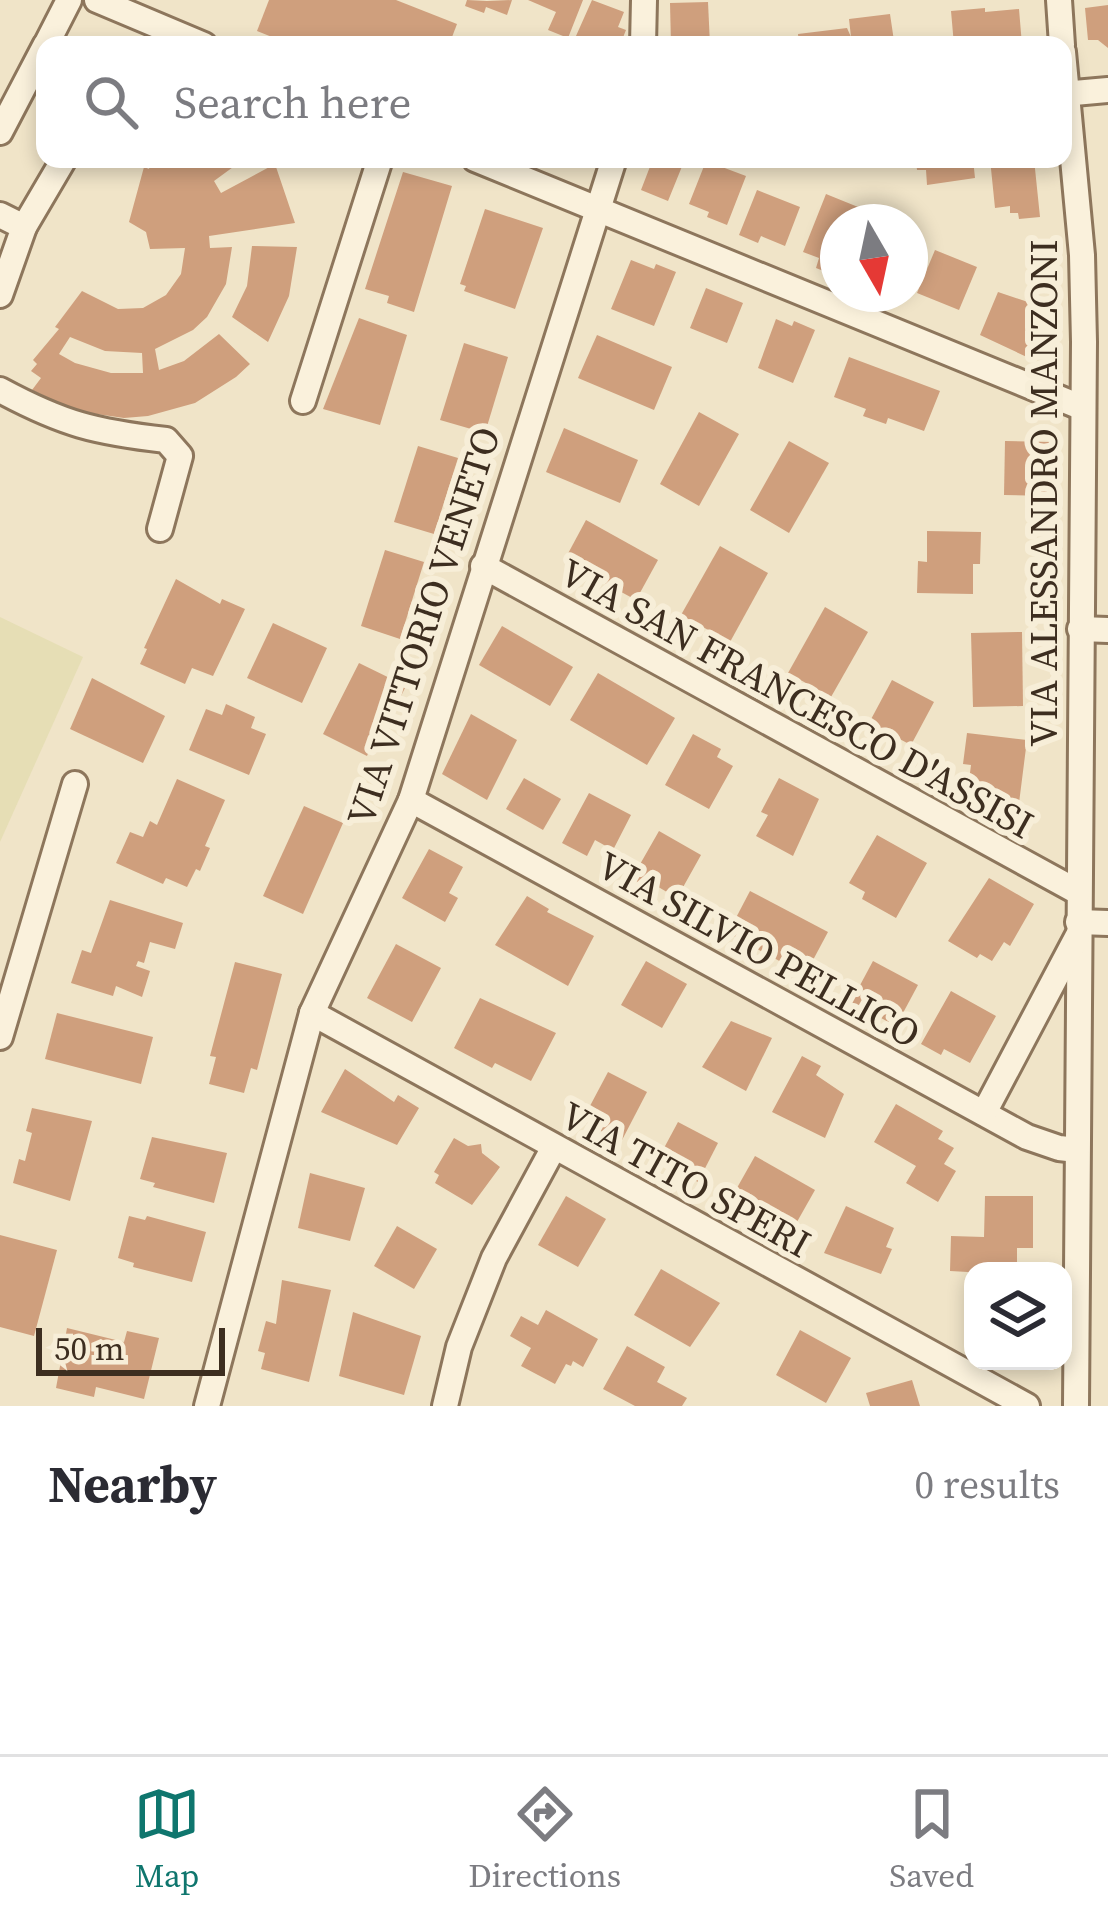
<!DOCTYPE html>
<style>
:root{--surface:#fff;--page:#f2f2f3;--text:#2b2b33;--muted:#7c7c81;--line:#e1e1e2;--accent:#0f766e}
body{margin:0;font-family:"Source Serif 4",serif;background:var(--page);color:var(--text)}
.controls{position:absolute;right:36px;bottom:36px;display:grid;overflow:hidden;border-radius:24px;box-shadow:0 6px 18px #0003}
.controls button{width:108px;height:108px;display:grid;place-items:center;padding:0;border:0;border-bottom:3px solid var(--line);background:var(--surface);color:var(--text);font:60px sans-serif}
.compass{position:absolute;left:820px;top:204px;width:108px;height:108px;border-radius:50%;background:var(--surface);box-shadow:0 6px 18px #0003;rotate:171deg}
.scale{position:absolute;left:36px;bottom:30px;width:189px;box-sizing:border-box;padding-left:12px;border:6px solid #3d2e20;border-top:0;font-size:33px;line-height:42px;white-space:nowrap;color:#3d2e20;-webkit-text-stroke:9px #f7eed8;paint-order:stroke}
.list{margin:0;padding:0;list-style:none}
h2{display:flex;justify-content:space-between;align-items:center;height:156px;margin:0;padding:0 48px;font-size:51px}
h2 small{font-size:39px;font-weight:400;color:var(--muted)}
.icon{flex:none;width:66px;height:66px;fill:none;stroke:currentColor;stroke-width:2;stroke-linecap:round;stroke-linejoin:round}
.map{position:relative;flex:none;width:1108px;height:1406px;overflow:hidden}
.search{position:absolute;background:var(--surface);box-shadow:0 6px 18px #0003;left:36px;right:36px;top:36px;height:132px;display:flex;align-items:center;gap:30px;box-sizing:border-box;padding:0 42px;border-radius:24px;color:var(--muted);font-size:45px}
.sheet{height:348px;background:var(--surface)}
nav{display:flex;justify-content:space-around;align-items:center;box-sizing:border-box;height:168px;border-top:3px solid var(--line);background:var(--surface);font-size:33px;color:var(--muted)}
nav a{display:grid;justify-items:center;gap:6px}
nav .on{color:var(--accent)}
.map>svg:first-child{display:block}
.farmland{fill:#e6deb5}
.building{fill:#cf9f7d;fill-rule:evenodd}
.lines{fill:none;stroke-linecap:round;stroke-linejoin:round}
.minor-casing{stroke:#8d765c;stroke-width:30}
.minor{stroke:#faf1dc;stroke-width:24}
.labels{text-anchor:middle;stroke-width:12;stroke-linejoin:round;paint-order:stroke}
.street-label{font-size:39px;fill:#3d2e20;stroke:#f7eed8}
</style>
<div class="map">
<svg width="1108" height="1406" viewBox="0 0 1108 1406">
<rect width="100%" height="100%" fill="#f0e4c8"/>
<path class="farmland" d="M0 617 83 657 0 842Z"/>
<g class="building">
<path d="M269 0H396L457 24 449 45H292L257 31Z"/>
<path d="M467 0 487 1 512 0 507 15 486 7 484 13 465 6Z"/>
<path d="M528 0H583L568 38 548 30 556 12Z"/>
<path d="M592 0 624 12 618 27 626 30 620 45H598L576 36Z"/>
<path d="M708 2 710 45H671L670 3Z"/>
<path d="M1108 5V48L1098 40H1088L1085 8Z"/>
<path d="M985 8V12L1019 9 1022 45H954L951 11Z"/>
<path d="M890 14 894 41 902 40 903 45H799L798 34 847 28 851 37 849 19Z"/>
<path d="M151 159H244L214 181 221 193 275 164 295 223 209 236 210 248 232 247 226 284 207 317 193 330 155 349 159 370 184 361 219 334 250 364 236 377 195 403 148 416 124 418 76 411 32 390 41 378 31 371 37 364 33 360 59 329 55 327 82 291 118 309 143 308 166 295 181 274 185 248 150 249 146 232 129 222 144 167 149 169ZM70 337 105 351 142 353 143 373H111L75 363 59 354Z"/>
<path d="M641 159H685L668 201 641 190 651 164Z"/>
<path d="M916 159H973L975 178 927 185 926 170H917Z"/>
<path d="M990 159H1034L1040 217 1019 219 1018 213H1010V206L995 208Z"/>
<path d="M706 161 746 176 727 225 707 217 709 212 689 204Z"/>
<path d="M403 172 452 186 414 312 387 303 389 296 365 289Z"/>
<path d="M757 190 800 207 785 246 761 236 758 243 739 235Z"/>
<path d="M826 194 863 209 858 222H838L836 276 816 268 819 258 803 252Z"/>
<path d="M485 209 543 228 515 309 464 291 466 286 460 284Z"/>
<path d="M252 246 297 247 289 296 268 342 232 317 247 286Z"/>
<path d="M935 250 977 267 959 310 917 293Z"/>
<path d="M631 260 654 269 656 264 676 272 654 326 611 309Z"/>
<path d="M706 288 743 303 727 343 690 328Z"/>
<path d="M998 292 1037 305 1028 328 1039 332 1029 358 980 335Z"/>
<path d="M359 318 407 335 380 425 323 409Z"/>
<path d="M776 319 792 326 794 321 815 330 793 383 758 368Z"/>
<path d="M597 335 672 367 654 410 578 378Z"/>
<path d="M464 343 508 357 485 433 440 420Z"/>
<path d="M849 357 940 391 924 431 888 418 886 424 863 416 866 409 834 397Z"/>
<path d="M699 412 739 434 699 506 660 484Z"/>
<path d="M564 428 638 460 620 503 546 472Z"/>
<path d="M789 441 829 463 789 533 750 510Z"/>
<path d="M1005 441 1049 442 1048 496 1004 495Z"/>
<path d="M418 446 458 458 434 534 394 522Z"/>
<path d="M586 520 658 560 636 600 564 561Z"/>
<path d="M927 531 981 532 980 564H973V594L917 593 918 561 927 562Z"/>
<path d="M720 546 768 573 730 642 681 615Z"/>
<path d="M385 550 424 562 400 639 361 626Z"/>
<path d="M176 579 220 604 222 599 245 609 213 676 192 668 185 684 140 664 147 649 144 648Z"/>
<path d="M825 607 868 632 831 697 788 673Z"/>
<path d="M273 623 327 648 302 703 247 678Z"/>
<path d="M502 626 573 667 550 706 479 665Z"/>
<path d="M1022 632 1023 706 973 707 971 633Z"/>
<path d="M359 663 406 686 391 716 384 713 367 756 323 734Z"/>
<path d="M598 673 675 718 647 765 570 720Z"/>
<path d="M92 678 165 716 143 763 70 729Z"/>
<path d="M892 680 934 702 911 745 869 723Z"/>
<path d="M226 704 255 717 251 728 266 734 249 775 189 750 206 709 222 715Z"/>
<path d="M471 714 517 740 487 800 442 774Z"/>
<path d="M967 733 1027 740 1019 803 967 796 971 765 963 764Z"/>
<path d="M693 734 721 749 717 757 733 766 709 809 665 785Z"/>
<path d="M524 778 561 799 543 830 506 809Z"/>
<path d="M779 778 819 799 793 856 756 836 768 815 761 812Z"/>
<path d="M177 779 225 800 205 846 210 848 200 871 196 869 187 887 166 878 163 884 116 863 130 832 143 837 150 821 157 825Z"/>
<path d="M589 793 631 815 613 850 595 840 587 856 562 843Z"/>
<path d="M304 806 343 823 303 914 263 896Z"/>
<path d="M659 831 701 855 677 898 655 885 652 891 636 881 643 868 639 866Z"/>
<path d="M877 835 927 863 896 918 862 899 865 892 849 883Z"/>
<path d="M429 849 463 867 449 893 458 898 445 922 402 898Z"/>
<path d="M989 878 1034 904 1010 946 1004 942 992 961 980 954 977 958 948 941Z"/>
<path d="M750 891 828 932 805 975 728 933Z"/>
<path d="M527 896 549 909 547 912 594 936 568 986 495 945Z"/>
<path d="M110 900 183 923 175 949 150 942 144 963 138 961 136 966 150 971 142 997 116 986 113 996 71 983 82 950 91 953Z"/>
<path d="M396 944 441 968 412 1022 367 998Z"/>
<path d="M646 961 687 984 662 1028 621 1005Z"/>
<path d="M873 961 918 985 896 1026 851 1002Z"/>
<path d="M235 962 282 974 257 1070 251 1068 244 1093 209 1084 216 1057 210 1056Z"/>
<path d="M951 991 996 1016 970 1063 944 1049 941 1055 921 1044Z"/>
<path d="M480 998 556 1033 531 1081 495 1063 492 1068 454 1048Z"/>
<path d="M57 1013 153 1037 141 1084 45 1059Z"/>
<path d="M731 1021 772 1038 746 1091 702 1067Z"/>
<path d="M802 1056 821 1066 816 1075 844 1094 825 1138 772 1112Z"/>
<path d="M345 1069 394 1102 398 1095 419 1108 397 1145 321 1112Z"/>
<path d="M608 1072 647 1092 621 1142 582 1121Z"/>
<path d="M896 1104 943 1131 938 1139 954 1148 944 1164 956 1171 938 1202 906 1183 916 1166 874 1142Z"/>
<path d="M32 1108 92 1121 70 1201 13 1183 19 1159 25 1161 32 1133 26 1131Z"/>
<path d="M678 1122 718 1143 698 1182 657 1161Z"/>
<path d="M152 1137 227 1153 214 1203 153 1187 155 1183 140 1179Z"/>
<path d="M454 1138 468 1146 481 1144 482 1153 500 1167 472 1205 435 1183 439 1175 434 1172Z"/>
<path d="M755 1156 815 1190 789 1236 729 1202Z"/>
<path d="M310 1173 365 1188 350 1241 298 1228Z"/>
<path d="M566 1196 606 1219 578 1267 538 1245Z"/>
<path d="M985 1196H1033V1248H1017V1269L973 1271V1323H964L968 1272 950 1271 951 1236 984 1237Z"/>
<path d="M846 1206 894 1228 886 1247 892 1249 881 1274 824 1253Z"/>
<path d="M129 1216 145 1220 147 1216 206 1232 192 1282 133 1267 134 1263 118 1258Z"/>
<path d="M397 1226 437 1249 414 1289 374 1266Z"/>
<path d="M0 1235 57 1250 34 1336 0 1327Z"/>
<path d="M661 1269 720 1303 690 1347 634 1315Z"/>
<path d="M282 1280 331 1290 309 1382 261 1369 265 1353 258 1351 266 1321 276 1324Z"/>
<path d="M546 1310 598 1339 583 1367 573 1361 571 1366 566 1364 555 1384 521 1366 531 1348 510 1336 521 1316 538 1325Z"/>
<path d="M353 1312 421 1336 404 1395 339 1376Z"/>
<path d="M67 1328 124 1342 127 1331 159 1338 144 1399 96 1387 94 1397 56 1388Z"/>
<path d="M800 1330 851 1358 826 1403 776 1375Z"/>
<path d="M627 1346 665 1367 657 1382 687 1398 682 1406H635L603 1389Z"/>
<path d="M912 1380 920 1406H870L866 1393Z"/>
</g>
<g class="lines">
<defs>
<g id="minor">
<path d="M97 0 204 45"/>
<path d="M1059 0 1062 45"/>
<path d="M46 45 69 0"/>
<path d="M643 45 644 0"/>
<path d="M1063 52 1082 255 1084 342 1076 1406"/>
<path d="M1063 94 1108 90"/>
<path d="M0 132 45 46"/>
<path d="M475 159 1083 408"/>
<path d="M0 215 24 227 0 295"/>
<path d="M24 227 64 159"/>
<path d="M0 390C63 424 95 432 166 440L180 456 160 529"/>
<path d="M303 401 380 159"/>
<path d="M483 566 1078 892"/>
<path d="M1080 629 1108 630"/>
<path d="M411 800 1027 1137 1059 1148 1077 1150"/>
<path d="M1078 922 1108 923"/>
<path d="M312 1013 1027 1406"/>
<path d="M0 1037 75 784"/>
<path d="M984 1113 1077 937"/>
<path d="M207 1406 312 1013 411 800 614 159"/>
<path d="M445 1406 459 1347 494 1258 554 1147"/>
</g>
</defs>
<use href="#minor" class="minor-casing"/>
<use href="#minor" class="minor"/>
</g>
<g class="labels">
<g class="street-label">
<text transform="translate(1043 493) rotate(-90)" y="14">VIA ALESSANDRO MANZONI</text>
<text transform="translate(423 626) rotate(-72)" y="14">VIA VITTORIO VENETO</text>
<text transform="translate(797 698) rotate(29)" y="14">VIA SAN FRANCESCO D'ASSISI</text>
<text transform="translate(759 949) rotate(29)" y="14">VIA SILVIO PELLICO</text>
<text transform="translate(686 1179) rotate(29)" y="14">VIA TITO SPERI</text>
</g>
</g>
</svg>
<div class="controls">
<button><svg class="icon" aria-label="layers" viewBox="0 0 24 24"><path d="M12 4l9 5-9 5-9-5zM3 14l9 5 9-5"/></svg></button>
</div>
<svg class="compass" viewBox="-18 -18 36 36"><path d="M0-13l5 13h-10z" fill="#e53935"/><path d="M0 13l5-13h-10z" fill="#7c7c81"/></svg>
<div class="scale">50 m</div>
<div class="search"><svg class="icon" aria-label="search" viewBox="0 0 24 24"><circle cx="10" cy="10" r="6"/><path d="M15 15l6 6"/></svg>Search here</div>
</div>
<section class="sheet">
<h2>Nearby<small>0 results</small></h2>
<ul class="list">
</ul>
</section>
<nav>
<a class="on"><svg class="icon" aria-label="map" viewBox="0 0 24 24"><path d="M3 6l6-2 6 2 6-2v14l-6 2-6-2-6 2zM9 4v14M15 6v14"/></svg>Map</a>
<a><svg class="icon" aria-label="directions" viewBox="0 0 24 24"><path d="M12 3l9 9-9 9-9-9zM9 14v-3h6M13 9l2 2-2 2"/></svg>Directions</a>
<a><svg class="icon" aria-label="saved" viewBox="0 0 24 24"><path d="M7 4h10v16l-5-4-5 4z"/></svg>Saved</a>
</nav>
